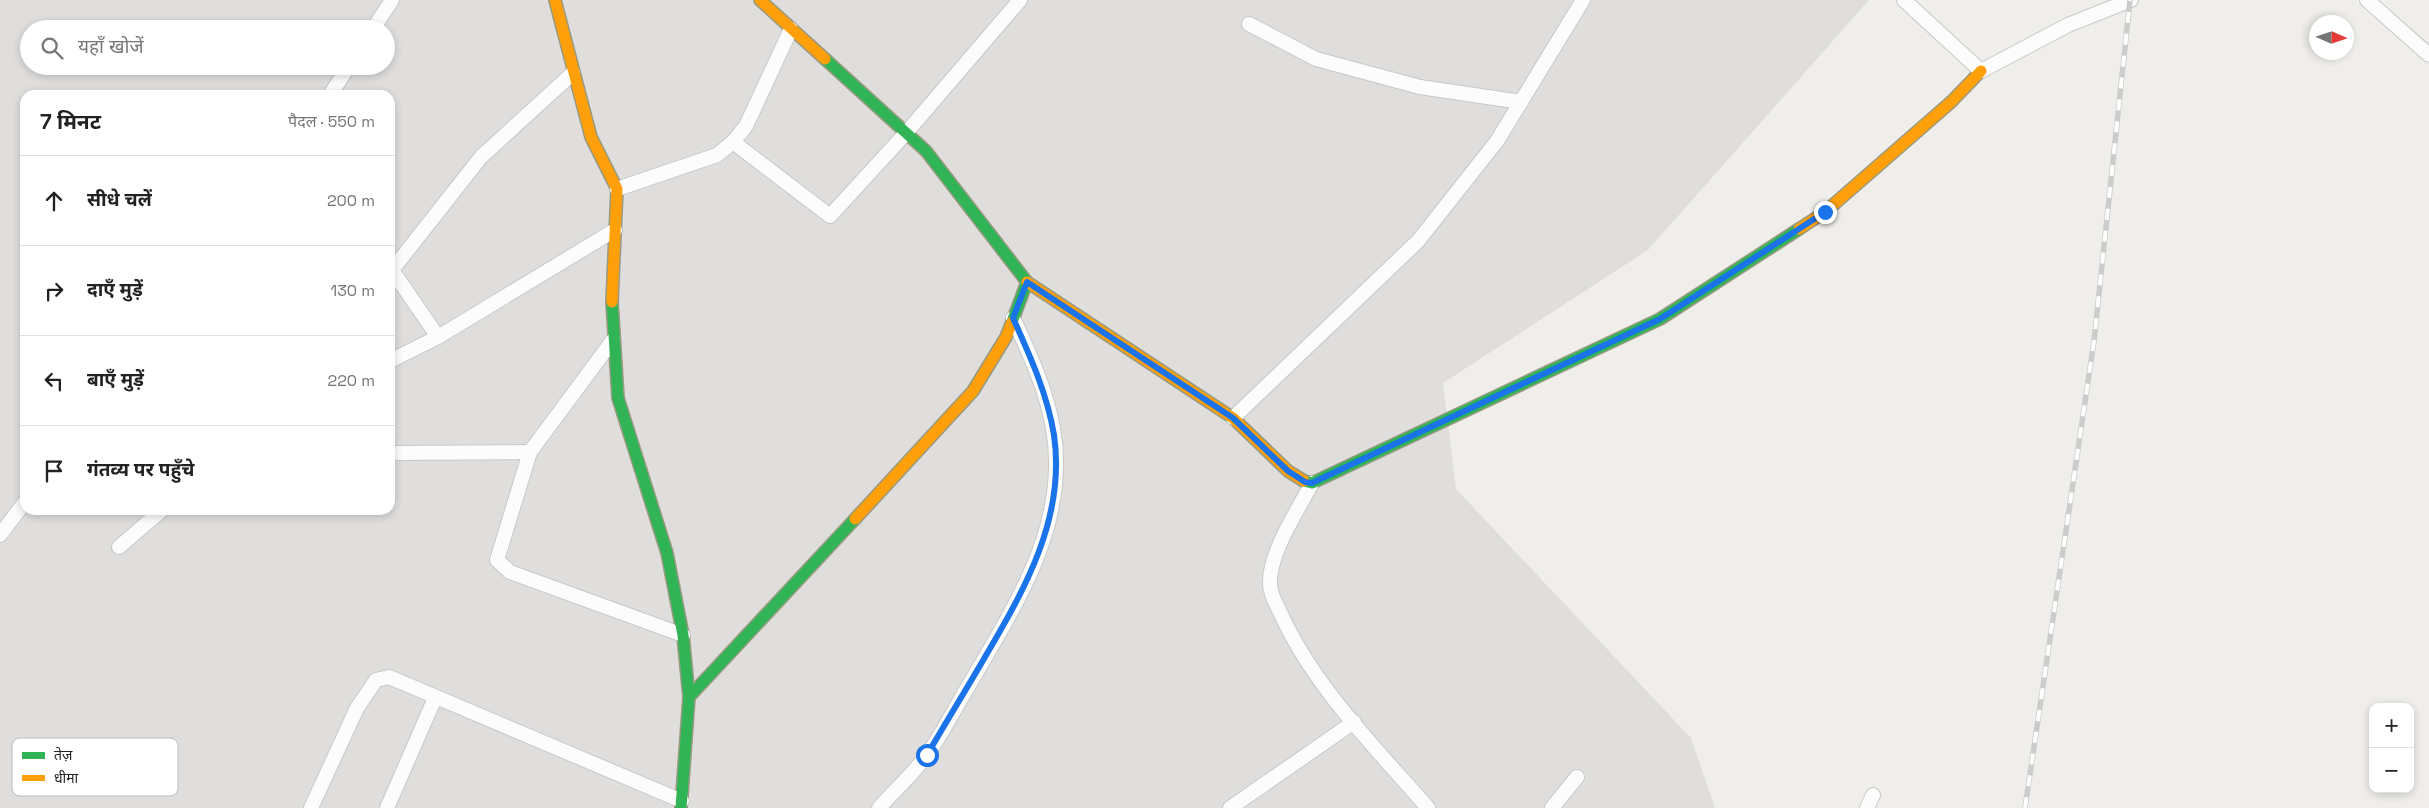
<!DOCTYPE html>
<html lang="hi">
<meta charset="utf-8">
<style>
:root{--surface:#fff;--page:#f6f6f6;--text:#222;--muted:#767676;--line:#e0e0e0}
body{margin:0;font-family:"Space Grotesk","Noto Sans Devanagari",sans-serif;background:var(--page);color:var(--text)}
.controls{position:absolute;right:15px;bottom:15px;display:grid;overflow:hidden;border-radius:10px;box-shadow:0 2px 8px #0003}
.controls button{width:45px;height:45px;display:grid;place-items:center;padding:0;border:0;border-bottom:1px solid var(--line);background:var(--surface);color:var(--text);font:25px sans-serif}
.compass{position:absolute;left:2309px;top:15px;width:45px;height:45px;border-radius:50%;background:var(--surface);box-shadow:0 2px 8px #0003;rotate:93deg}
.stop{position:absolute;width:15px;height:15px;margin:-11px;border:4px solid #1a73e8;border-radius:50%;background:#fff}
.stop.end{background:#1a73e8;border-color:#fff;box-shadow:0 1px 5px #0008}
.list{margin:0;padding:0;list-style:none}
h2{display:flex;justify-content:space-between;align-items:center;height:65px;margin:0;padding:0 20px;font-size:21px}
h2 small{font-size:16px;font-weight:400;color:var(--muted)}
.list li{display:grid;grid-template-columns:32px 1fr auto;gap:15px;align-items:center;box-sizing:border-box;height:90px;padding:0 20px;border-top:1px solid var(--line)}
.list b{display:block;font-size:19px;white-space:nowrap}
.list em{font-size:16px;font-style:normal;color:var(--muted)}
.icon{flex:none;width:28px;height:28px;fill:none;stroke:currentColor;stroke-width:2;stroke-linecap:round;stroke-linejoin:round}
.map{position:relative;flex:none;width:2429px;height:808px;overflow:hidden}
.search{position:absolute;background:var(--surface);box-shadow:0 2px 8px #0003;left:20px;top:20px;width:375px;height:55px;display:flex;align-items:center;gap:12px;box-sizing:border-box;padding:0 18px;border-radius:28px;color:var(--muted);font-size:19px}
.panel{position:absolute;background:var(--surface);box-shadow:0 2px 8px #0003;left:20px;top:90px;width:375px;height:425px;border-radius:15px}
.map>svg:first-child{display:block}
.residential{fill:#dfdedc;fill-rule:evenodd}
.lines{fill:none;stroke-linecap:round;stroke-linejoin:round}
.street-casing{stroke:#c9c8c7;stroke-width:16}
.fast-casing{stroke:#999a82;stroke-width:14}
.slow-casing{stroke:#999a82;stroke-width:14}
.street{stroke:#fdfcfc;stroke-width:14}
.fast{stroke:#30b455;stroke-width:11}
.slow{stroke:#ff9f0a;stroke-width:11}
.rail-casing{stroke:#ccc;stroke-width:5.5}
.rail{stroke:#fff;stroke-width:4;stroke-dasharray:11;stroke-linecap:butt}
.route{stroke:#1a73e8;stroke-width:6}
.key{fill:#fff;stroke:#bdbdbd;stroke-width:1}
.key-label{font-size:14px;fill:#222}
</style>
<div class="map">
<svg width="2429" height="808" viewBox="0 0 2429 808">
<rect width="100%" height="100%" fill="#f0eeeb"/>
<path class="residential" d="M0 0H1869L1648 250 1443 383 1456 489 1691 738 1715 808H0ZM29 29H386V66H29ZM25 95H390V510H25Z"/>
<g class="lines">
<defs>
<g id="street">
<path d="M1904 0 1981 71 2068 25 2131 0"/>
<path d="M2367 0 2429 55"/>
<path d="M1249 24 1316 59 1420 87 1521 102"/>
<path d="M373 29 392 0"/>
<path d="M330 95 349 66"/>
<path d="M733 142 830 216 906 133 1020 0"/>
<path d="M617 189 717 155 733 142 746 126 791 29"/>
<path d="M438 337 392 270 481 157 573 73"/>
<path d="M613 340 530 452 497 560 510 572 683 635"/>
<path d="M390 361 438 337 615 230"/>
<path d="M1233 418 1418 241 1497 141 1583 0"/>
<path d="M390 453 530 452"/>
<path d="M1312 483C1298 510 1271 550 1270 580 1269 591 1275 602 1280 612 1313 686 1375 747 1428 808"/>
<path d="M0 535 25 502"/>
<path d="M119 547 162 510"/>
<path d="M311 808 357 708 376 680 389 677 682 801"/>
<path d="M387 808 435 698"/>
<path d="M879 808C895 790 913 774 927 755 944 731 957 704 972 680 1010 614 1054 548 1056 469 1058 415 1035 365 1013 318"/>
<path d="M1230 808 1354 722"/>
<path d="M1552 808 1577 777"/>
<path d="M1867 808 1873 795"/>
</g>
<g id="fast">
<path d="M825 59 926 151 1027 282 1012 322"/>
<path d="M612 302 618 398 667 553 683 635 689 697"/>
<path d="M1304 481 1312 483 1660 319 1799 229"/>
<path d="M681 808 689 697 855 519"/>
</g>
<g id="slow">
<path d="M555 0 591 137 617 189 612 302"/>
<path d="M760 0 825 59"/>
<path d="M1799 229 1825 212 1951 102 1981 71"/>
<path d="M1027 282 1233 418 1288 471 1304 481"/>
<path d="M855 519 973 391 1006 337 1012 322"/>
</g>
</defs>
<use href="#street" class="street-casing"/>
<use href="#fast" class="fast-casing"/>
<use href="#slow" class="slow-casing"/>
<use href="#street" class="street"/>
<use href="#fast" class="fast"/>
<use href="#slow" class="slow"/>
<defs>
<path id="rail" d="M2025 808 2094 341 2130 0"/>
</defs>
<use href="#rail" class="rail-casing"/>
<use href="#rail" class="rail"/>
</g>
<g class="lines">
<path class="route" d="M927 755C946 722 966 690 985 657 1025 589 1066 517 1054 435 1047 393 1030 356 1013 318L1027 282 1233 418 1288 471 1305 482 1312 483 1660 319 1825 212"/>
</g>
<rect x="12" y="738" width="166" height="58" rx="8" class="key"/>
<rect x="22" y="752" width="23" height="7" fill="#30b455"/>
<rect x="22" y="775" width="23" height="6" fill="#ff9f0a"/>
<g class="key-label">
<text x="54" y="760">तेज़</text>
<text x="54" y="783">धीमा</text>
</g>
</svg>
<div class="controls">
<button>+</button>
<button>−</button>
</div>
<svg class="compass" viewBox="-18 -18 36 36"><path d="M0-13l5 13h-10z" fill="#e53935"/><path d="M0 13l5-13h-10z" fill="#767676"/></svg>
<div class="stop" style="left:927px;top:755px"></div>
<div class="stop end" style="left:1825px;top:212px"></div>
<div class="search"><svg class="icon" aria-label="search" viewBox="0 0 24 24"><circle cx="10" cy="10" r="6"/><path d="M15 15l6 6"/></svg>यहाँ खोजें</div>
<section class="panel">
<h2>7 मिनट<small>पैदल · 550 m</small></h2>
<ul class="list">
<li><svg class="icon" aria-label="ahead" viewBox="0 0 24 24"><path d="M12 20V5M6 11l6-6 6 6"/></svg><div><b>सीधे चलें</b></div><em>200 m</em></li>
<li><svg class="icon" aria-label="right" viewBox="0 0 24 24"><path d="M7 20v-9h11M14 6l5 5-5 5"/></svg><div><b>दाएँ मुड़ें</b></div><em>130 m</em></li>
<li><svg class="icon" aria-label="left" viewBox="0 0 24 24"><path d="M17 20v-9H6M10 6l-5 5 5 5"/></svg><div><b>बाएँ मुड़ें</b></div><em>220 m</em></li>
<li><svg class="icon" aria-label="arrive" viewBox="0 0 24 24"><path d="M6 21V4h12l-3 4 3 4H6"/></svg><div><b>गंतव्य पर पहुँचे</b></div></li>
</ul>
</section>
</div>
